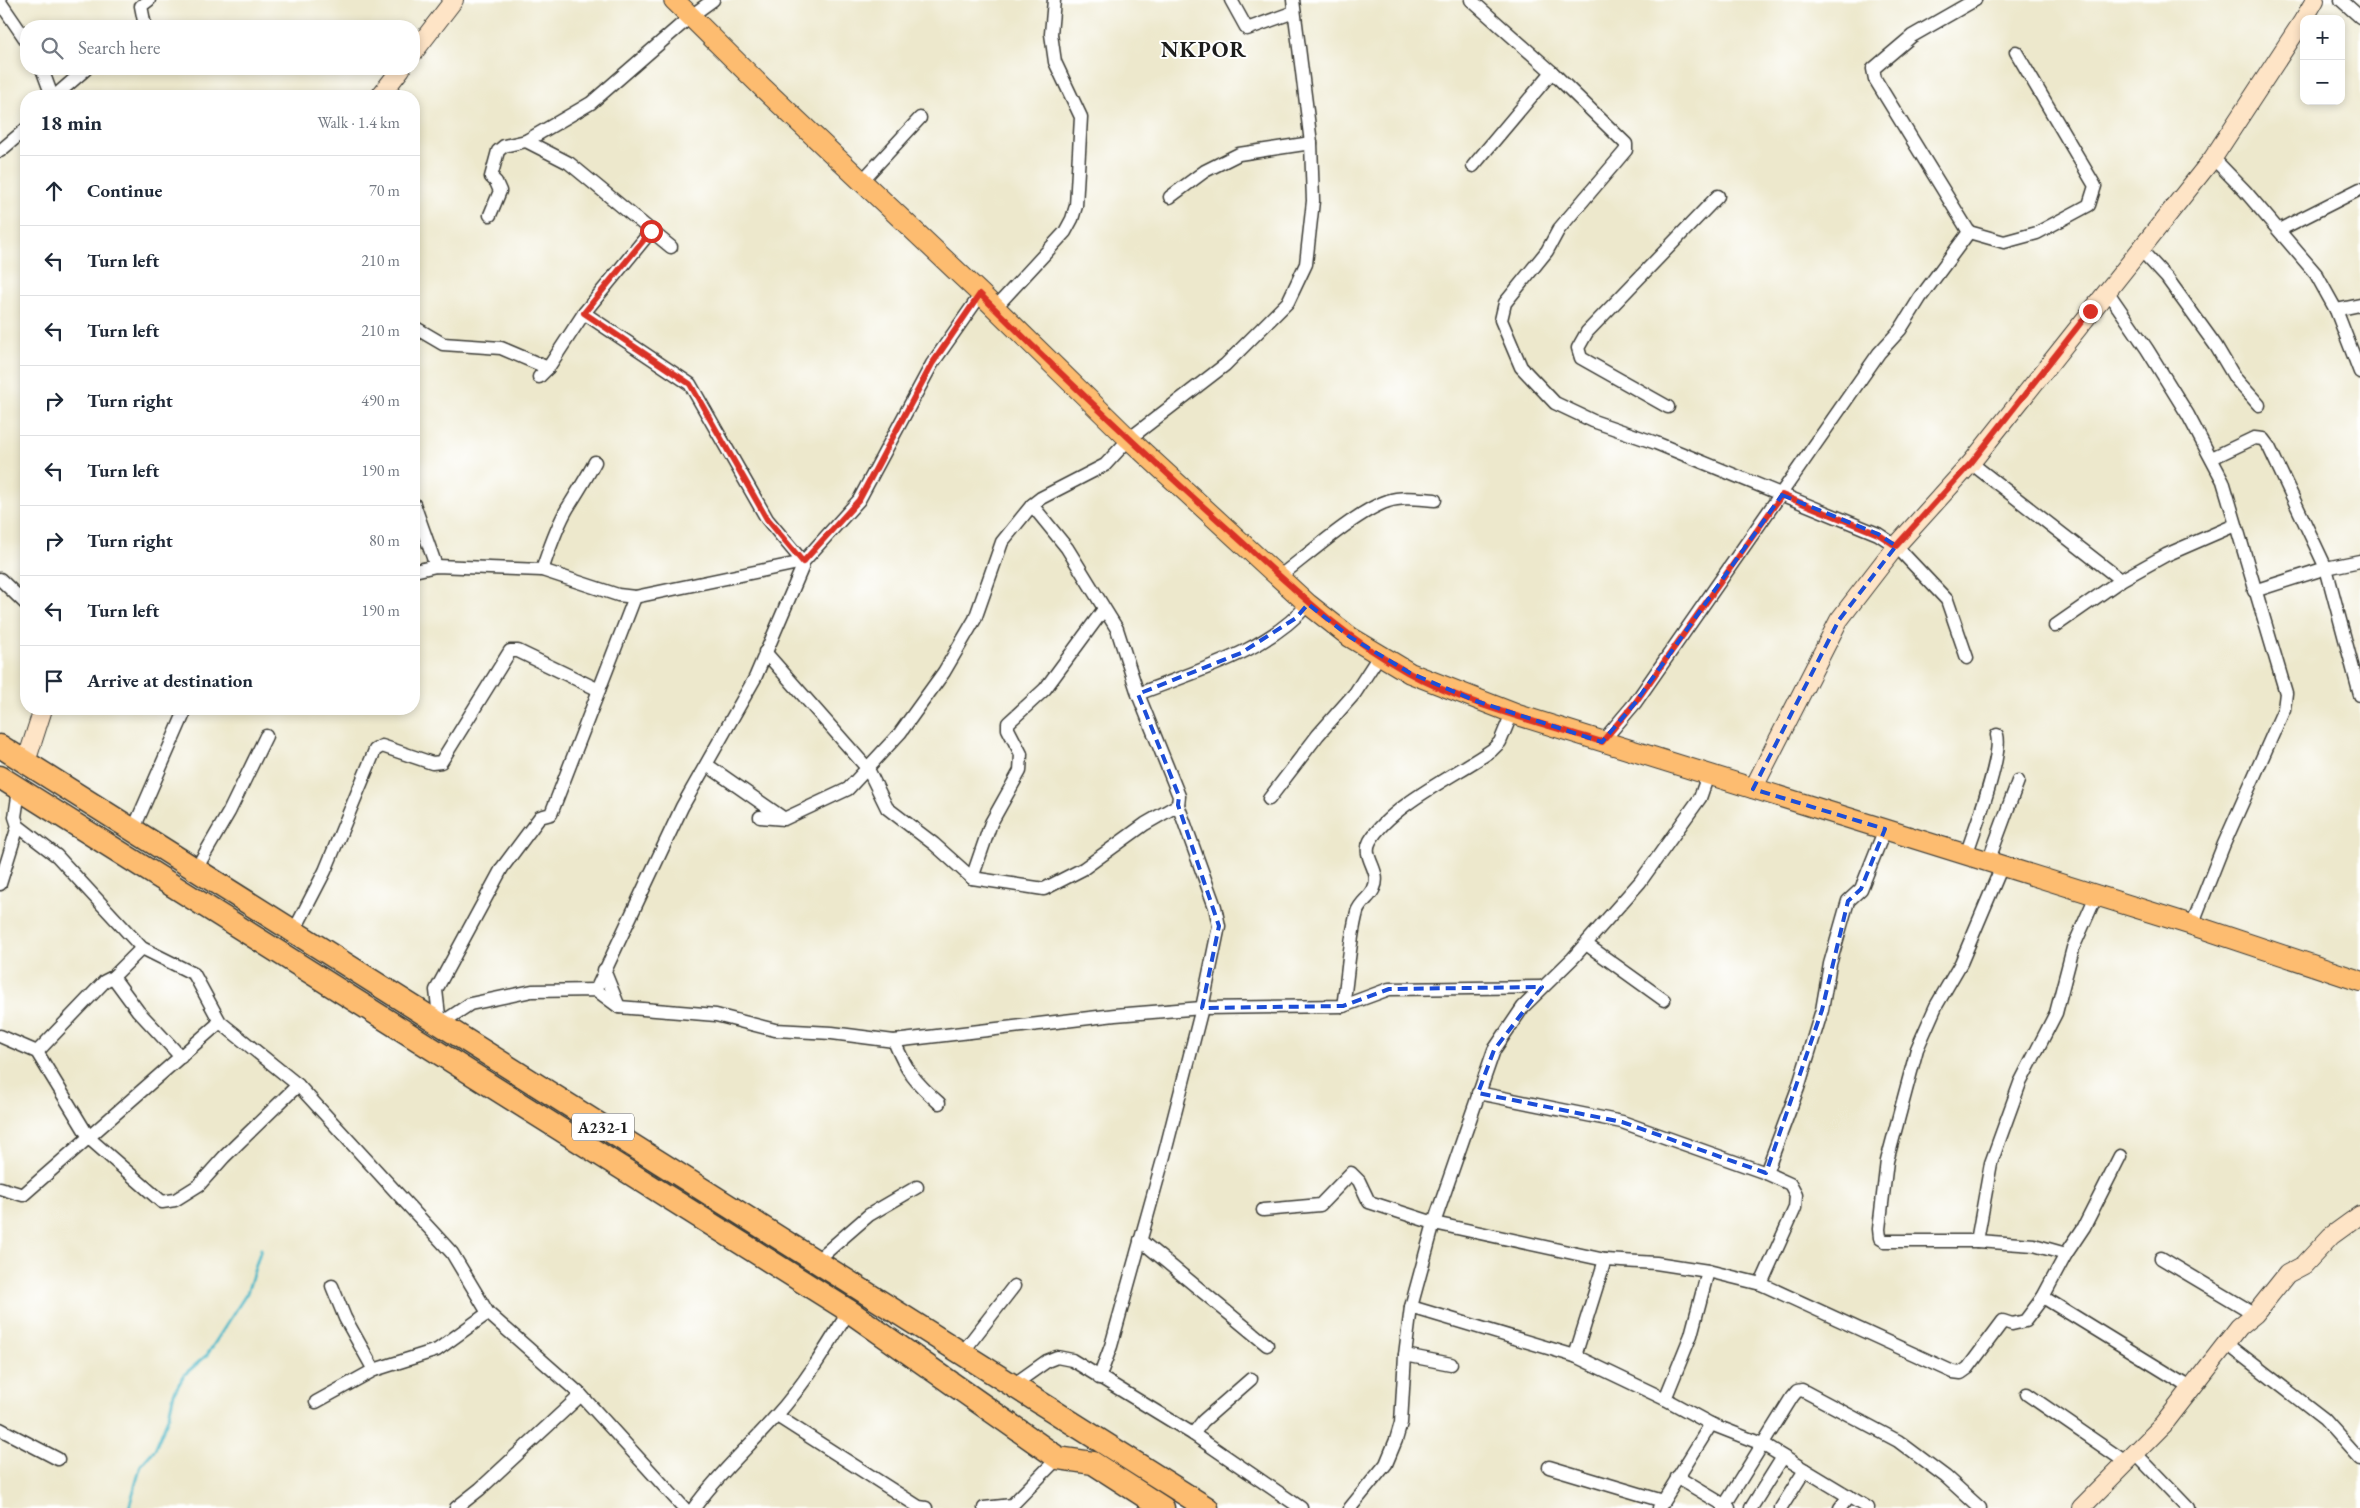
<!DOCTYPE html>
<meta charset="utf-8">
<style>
:root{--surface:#fff;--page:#f2f2f3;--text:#1f2937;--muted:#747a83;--line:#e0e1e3}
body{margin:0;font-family:"EB Garamond",serif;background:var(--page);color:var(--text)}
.controls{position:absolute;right:15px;top:15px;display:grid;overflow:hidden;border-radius:10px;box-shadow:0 2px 8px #0003}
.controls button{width:45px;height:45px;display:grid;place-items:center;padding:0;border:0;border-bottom:1px solid var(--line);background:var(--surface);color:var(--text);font:25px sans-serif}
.stop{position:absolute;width:15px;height:15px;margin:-11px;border:4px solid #d93025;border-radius:50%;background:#fff}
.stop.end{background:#d93025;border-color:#fff;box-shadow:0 1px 5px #0008}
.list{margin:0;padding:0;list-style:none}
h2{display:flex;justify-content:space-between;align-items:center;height:65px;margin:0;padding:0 20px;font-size:21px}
h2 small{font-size:16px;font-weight:400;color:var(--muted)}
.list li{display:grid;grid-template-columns:32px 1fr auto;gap:15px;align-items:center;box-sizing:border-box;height:70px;padding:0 20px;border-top:1px solid var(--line)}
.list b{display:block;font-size:19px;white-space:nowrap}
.list em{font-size:16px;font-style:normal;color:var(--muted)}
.icon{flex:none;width:28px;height:28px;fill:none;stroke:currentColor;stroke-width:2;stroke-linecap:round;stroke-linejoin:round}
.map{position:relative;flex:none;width:2360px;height:1508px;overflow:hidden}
.search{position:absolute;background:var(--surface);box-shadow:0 2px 8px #0003;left:20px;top:20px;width:400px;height:55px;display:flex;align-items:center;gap:12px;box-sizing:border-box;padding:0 18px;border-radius:20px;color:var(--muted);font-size:19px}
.panel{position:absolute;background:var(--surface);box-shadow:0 2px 8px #0003;left:20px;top:90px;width:400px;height:625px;border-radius:20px}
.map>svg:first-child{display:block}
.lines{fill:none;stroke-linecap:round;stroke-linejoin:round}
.stream{stroke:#4ab7c6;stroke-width:3}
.street-casing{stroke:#3b3b36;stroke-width:15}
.secondary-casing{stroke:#3b3b36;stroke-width:20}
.primary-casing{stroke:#3b3b36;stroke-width:22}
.highway-casing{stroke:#3b3b36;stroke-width:25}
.street{stroke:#fff;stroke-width:12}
.secondary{stroke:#fee4c6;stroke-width:18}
.primary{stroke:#fdbc70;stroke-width:20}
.highway{stroke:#fdbc70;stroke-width:22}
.route{stroke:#d93025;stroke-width:6}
.marked{fill:none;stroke:#1d4ed8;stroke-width:4;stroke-dasharray:10 6;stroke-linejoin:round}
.labels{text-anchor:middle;stroke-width:4;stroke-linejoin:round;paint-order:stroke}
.shield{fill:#fff;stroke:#606060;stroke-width:1}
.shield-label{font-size:16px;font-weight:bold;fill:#1c1c1c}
.district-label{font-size:22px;font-weight:bold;letter-spacing:1px;fill:#1c1c1c;stroke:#fff}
</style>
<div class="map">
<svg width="2360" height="1508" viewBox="0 0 2360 1508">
<rect width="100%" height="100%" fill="#fff"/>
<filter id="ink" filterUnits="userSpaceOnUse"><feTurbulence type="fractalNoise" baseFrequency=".02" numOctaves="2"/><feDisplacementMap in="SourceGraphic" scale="10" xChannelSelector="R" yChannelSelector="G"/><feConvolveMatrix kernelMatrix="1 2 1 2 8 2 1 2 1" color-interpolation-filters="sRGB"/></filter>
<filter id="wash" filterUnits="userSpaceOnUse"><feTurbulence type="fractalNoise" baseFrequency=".0096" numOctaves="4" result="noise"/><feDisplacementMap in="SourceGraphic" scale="20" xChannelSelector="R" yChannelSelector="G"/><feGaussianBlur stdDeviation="1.12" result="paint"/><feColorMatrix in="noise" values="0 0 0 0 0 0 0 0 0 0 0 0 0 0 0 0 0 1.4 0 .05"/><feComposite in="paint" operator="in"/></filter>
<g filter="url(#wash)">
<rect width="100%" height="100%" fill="#ede8cc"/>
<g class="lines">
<path class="stream" d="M129 1508 141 1465 155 1449 169 1415 174 1393 185 1374 207 1355 247 1293 261 1249"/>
</g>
</g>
<g filter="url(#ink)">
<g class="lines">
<defs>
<g id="street">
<path d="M1231 0 1247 29 1294 12"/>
<path d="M1471 0 1552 72 1626 144V150L1559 229 1547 251 1505 303 1501 320 1521 367 1555 403 1593 421 1656 443 1878 534 1896 546 1947 600 1967 658"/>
<path d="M1975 0 1912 36 1873 69 1875 79 1969 232 2004 242 2037 233 2089 205 2095 186 2016 52"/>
<path d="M2341 0 2360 17"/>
<path d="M0 2 26 40"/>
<path d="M145 26 141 6 149 0"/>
<path d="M42 69 52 96"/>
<path d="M55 96 86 69"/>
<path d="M526 141 569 163 671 247"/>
<path d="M0 151 26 129"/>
<path d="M2213 158 2245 191 2316 274 2336 310 2360 372"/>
<path d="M1473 166 1552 72"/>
<path d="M861 182 920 118"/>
<path d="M1170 197 1205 171 1239 154 1311 143"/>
<path d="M490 215 500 191 496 182 491 177 498 151 504 146 526 141 591 103 691 16 713 0"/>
<path d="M2279 230 2360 189"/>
<path d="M2140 249 2167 278 2216 346 2235 378 2259 405"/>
<path d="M2107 291 2147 349 2188 415 2223 481 2286 693 2284 709 2224 844 2192 925"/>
<path d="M995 308 1065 232 1072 219 1076 206 1081 117 1055 62 1051 34 1054 0"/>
<path d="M2336 310 2360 305"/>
<path d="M584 313 690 384 767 519 803 562 802 568 755 678 682 807 596 990"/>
<path d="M414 327 443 344 501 348 548 368"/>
<path d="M539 377 548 368 584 313 651 231"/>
<path d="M1668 407 1581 358 1578 348 1587 332 1718 196"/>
<path d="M2212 458 2254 438 2263 439 2269 447 2326 568 2360 695"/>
<path d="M1971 463 2121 580"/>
<path d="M414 504 436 566"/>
<path d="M1032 505 1067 548 1117 629 1138 694 1179 796 1178 805 1215 907 1219 926 1202 1008 1164 1156 1111 1346 1099 1378"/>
<path d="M542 570C549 550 556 528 567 509 577 493 586 479 595 462"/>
<path d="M414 571 436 566 542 570 618 595 635 597 803 562 859 500 932 364 981 294"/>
<path d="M1280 576C1308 555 1357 511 1388 501 1402 496 1420 499 1435 500"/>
<path d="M0 579 26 604"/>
<path d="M2254 591 2326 568 2360 561"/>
<path d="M635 597 551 814 540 817 502 868 436 990 440 1024 470 1004 532 991 596 990 619 1007 716 1015 775 1030 832 1033 894 1041 1115 1015 1202 1008 1343 1006 1389 989 1542 987"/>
<path d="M2055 626 2121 580 2166 555 2235 525"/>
<path d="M765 652 868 769 887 808 934 844 972 878 1044 889 1083 869 1145 824 1178 805"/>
<path d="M1138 694C1196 671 1267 652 1308 604"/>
<path d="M1602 742 1635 703 1879 353 1900 330 1920 298 1969 232"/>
<path d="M707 765 783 818"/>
<path d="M19 790 15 817 18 826 57 856 142 948 194 974 220 1022 298 1085 452 1253 488 1313 581 1395 684 1508"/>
<path d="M1269 799 1318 735 1355 693 1379 656"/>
<path d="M760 817 784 819 848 789 900 733 944 672 975 619 1002 542 1032 505 1041 498 1105 465 1129 439 1225 365 1288 302 1306 264 1313 201 1311 143 1293 0"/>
<path d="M135 831 138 819 186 709"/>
<path d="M1966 855C1974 831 2003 756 1997 735"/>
<path d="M1988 862 2018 781"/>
<path d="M2002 866 1961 963 1936 1006 1917 1049 1887 1161 1879 1229 1880 1238 1885 1241H1977L2034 1245 2066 1254 2043 1297 2191 1388"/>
<path d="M196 869 229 812 266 736"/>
<path d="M972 878 991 823 1020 771 1021 754 1008 729V723L1045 689 1104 609"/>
<path d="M0 884 18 826"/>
<path d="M294 931 325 871 375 750 382 746 432 763 441 762 510 651H518L599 690"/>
<path d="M1586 944 1664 1000"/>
<path d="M604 970 619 1007"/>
<path d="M113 977 138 1011 181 1057"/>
<path d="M1343 1006C1348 976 1349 942 1357 912 1360 902 1371 897 1374 888 1382 871 1361 857 1370 841 1391 805 1458 774 1492 750L1500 742 1512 713"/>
<path d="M0 1036 37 1052 90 1139 162 1202 175 1200 199 1185 224 1157 298 1085"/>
<path d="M894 1041C907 1072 914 1081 939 1103"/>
<path d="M37 1052 105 981 113 977 142 948"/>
<path d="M1478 1093 1622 1122 1766 1173 1790 1184 1796 1195 1795 1208 1761 1284"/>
<path d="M1766 1173 1798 1088 1822 1010 1830 964 1848 901 1861 889 1885 829"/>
<path d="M0 1188 23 1195 220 1022"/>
<path d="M1263 1210 1320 1205 1351 1173 1359 1181 1369 1202 1434 1223 1605 1260 1656 1263 1708 1271 1761 1284 1953 1372 1961 1373 1968 1368 2003 1321 2012 1324 2025 1321 2043 1297"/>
<path d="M1140 1240 1267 1345"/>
<path d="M1977 1241 1991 1163 2020 1083 2056 1013 2073 948 2096 896"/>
<path d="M2066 1254 2084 1227 2120 1156"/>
<path d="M2161 1258 2255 1314"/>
<path d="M816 1261 869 1215 917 1187"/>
<path d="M332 1286 345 1318 374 1370"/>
<path d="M1411 1307 1575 1356 1665 1399 1711 1424 1762 1444 1868 1508"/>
<path d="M2226 1343 2324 1419 2360 1459"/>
<path d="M962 1353 1014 1286"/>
<path d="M1405 1355 1451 1364"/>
<path d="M1575 1356 1605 1260"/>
<path d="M1013 1385 1047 1361 1057 1357 1072 1360 1193 1434 1301 1508"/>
<path d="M2027 1394 2127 1463"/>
<path d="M1665 1399 1691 1335 1708 1271"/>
<path d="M316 1402 374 1370 437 1350 488 1313"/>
<path d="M777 1416 919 1507 926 1508"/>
<path d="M0 1429 58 1459"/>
<path d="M1193 1434 1203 1421 1251 1379"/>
<path d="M2136 1454 2188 1508"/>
<path d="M1549 1467 1663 1501"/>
<path d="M1677 1477 1729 1508"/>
<path d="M456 1508 480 1489 581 1395"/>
<path d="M694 1508C718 1474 749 1447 776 1416 804 1385 827 1347 849 1311"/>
<path d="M984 1508 1012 1505 1058 1458"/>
<path d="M1350 1508 1386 1464 1396 1440 1401 1423 1405 1355 1411 1307 1434 1223 1494 1050 1523 1007 1573 958 1640 882 1700 798 1708 775"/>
<path d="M1659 1508 1711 1424"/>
<path d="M1723 1508 1792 1397 1797 1391 1802 1390 1898 1441 1946 1477 1980 1508"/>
<path d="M1751 1508 1783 1457"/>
<path d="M1781 1508 1805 1470"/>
<path d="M1840 1508 1849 1496"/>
</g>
<g id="secondary">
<path d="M2304 19 2315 0"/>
<path d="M414 52 454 0"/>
<path d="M380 96 401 69"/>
<path d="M26 762 43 709"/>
<path d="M1753 789 1839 620 1896 546 1971 463 2213 158 2304 19"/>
<path d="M2081 1508 2163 1425 2239 1327 2255 1314 2287 1274 2304 1265 2331 1236 2360 1215"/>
</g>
<path id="primary" d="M674 0 763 88 981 294 1129 439 1308 604 1350 637 1410 673 1518 715 2192 925 2360 981"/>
<g id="highway">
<path d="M0 746 1207 1508"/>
<path d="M0 777 849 1311 1058 1458 1093 1463 1163 1508"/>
</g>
</defs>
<use href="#street" class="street-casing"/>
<use href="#secondary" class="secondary-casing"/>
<use href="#primary" class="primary-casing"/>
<use href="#highway" class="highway-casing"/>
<use href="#street" class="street"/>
<use href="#secondary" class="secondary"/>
<use href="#primary" class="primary"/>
<use href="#highway" class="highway"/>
</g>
</g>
<g class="lines" filter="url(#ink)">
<path class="route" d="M651 231 584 313 690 384 767 519 803 562 859 500 932 364 980 294C1061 375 1145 454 1230 531 1288 583 1338 634 1407 672 1466 705 1538 722 1602 742L1635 703 1782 495 1878 534 1896 546 1971 463 2090 311"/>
</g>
<path class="marked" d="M1782 495 1878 534 1896 546 1839 620 1753 789 1885 829 1861 889 1848 901 1822 1010 1766 1173 1622 1122 1478 1093 1494 1050 1542 987 1389 989 1343 1006 1202 1008 1219 926 1178 805 1179 796 1138 694 1241 653 1296 618 1308 604 1350 637 1410 673 1476 701 1602 742 1635 703Z"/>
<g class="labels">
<rect class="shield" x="572" y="1113.5" width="62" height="27" rx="4"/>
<g class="shield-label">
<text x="603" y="1133">A232-1</text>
</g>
<g class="district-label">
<text x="1204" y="57">NKPOR</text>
</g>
</g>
</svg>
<div class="controls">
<button>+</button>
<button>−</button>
</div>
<div class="stop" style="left:651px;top:231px"></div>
<div class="stop end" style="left:2090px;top:311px"></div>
<div class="search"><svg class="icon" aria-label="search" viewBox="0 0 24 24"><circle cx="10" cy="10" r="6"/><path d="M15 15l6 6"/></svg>Search here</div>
<section class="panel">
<h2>18 min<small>Walk · 1.4 km</small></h2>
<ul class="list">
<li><svg class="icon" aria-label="ahead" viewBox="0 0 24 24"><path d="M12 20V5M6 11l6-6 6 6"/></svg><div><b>Continue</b></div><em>70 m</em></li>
<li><svg class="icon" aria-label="left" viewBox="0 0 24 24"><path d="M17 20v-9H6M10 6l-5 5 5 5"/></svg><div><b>Turn left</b></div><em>210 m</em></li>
<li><svg class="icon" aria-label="left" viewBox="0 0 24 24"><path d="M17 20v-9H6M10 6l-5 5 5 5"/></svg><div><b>Turn left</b></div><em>210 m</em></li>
<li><svg class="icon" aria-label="right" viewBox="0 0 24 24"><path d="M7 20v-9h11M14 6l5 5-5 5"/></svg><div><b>Turn right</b></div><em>490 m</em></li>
<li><svg class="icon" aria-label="left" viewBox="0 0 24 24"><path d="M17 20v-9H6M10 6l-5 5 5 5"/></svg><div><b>Turn left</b></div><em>190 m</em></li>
<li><svg class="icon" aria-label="right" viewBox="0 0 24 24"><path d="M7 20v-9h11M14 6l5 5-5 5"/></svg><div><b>Turn right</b></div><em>80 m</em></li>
<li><svg class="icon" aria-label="left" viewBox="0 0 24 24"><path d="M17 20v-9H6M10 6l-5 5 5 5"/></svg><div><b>Turn left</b></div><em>190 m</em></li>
<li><svg class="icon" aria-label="arrive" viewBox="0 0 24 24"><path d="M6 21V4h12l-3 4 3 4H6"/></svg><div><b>Arrive at destination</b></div></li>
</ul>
</section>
</div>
